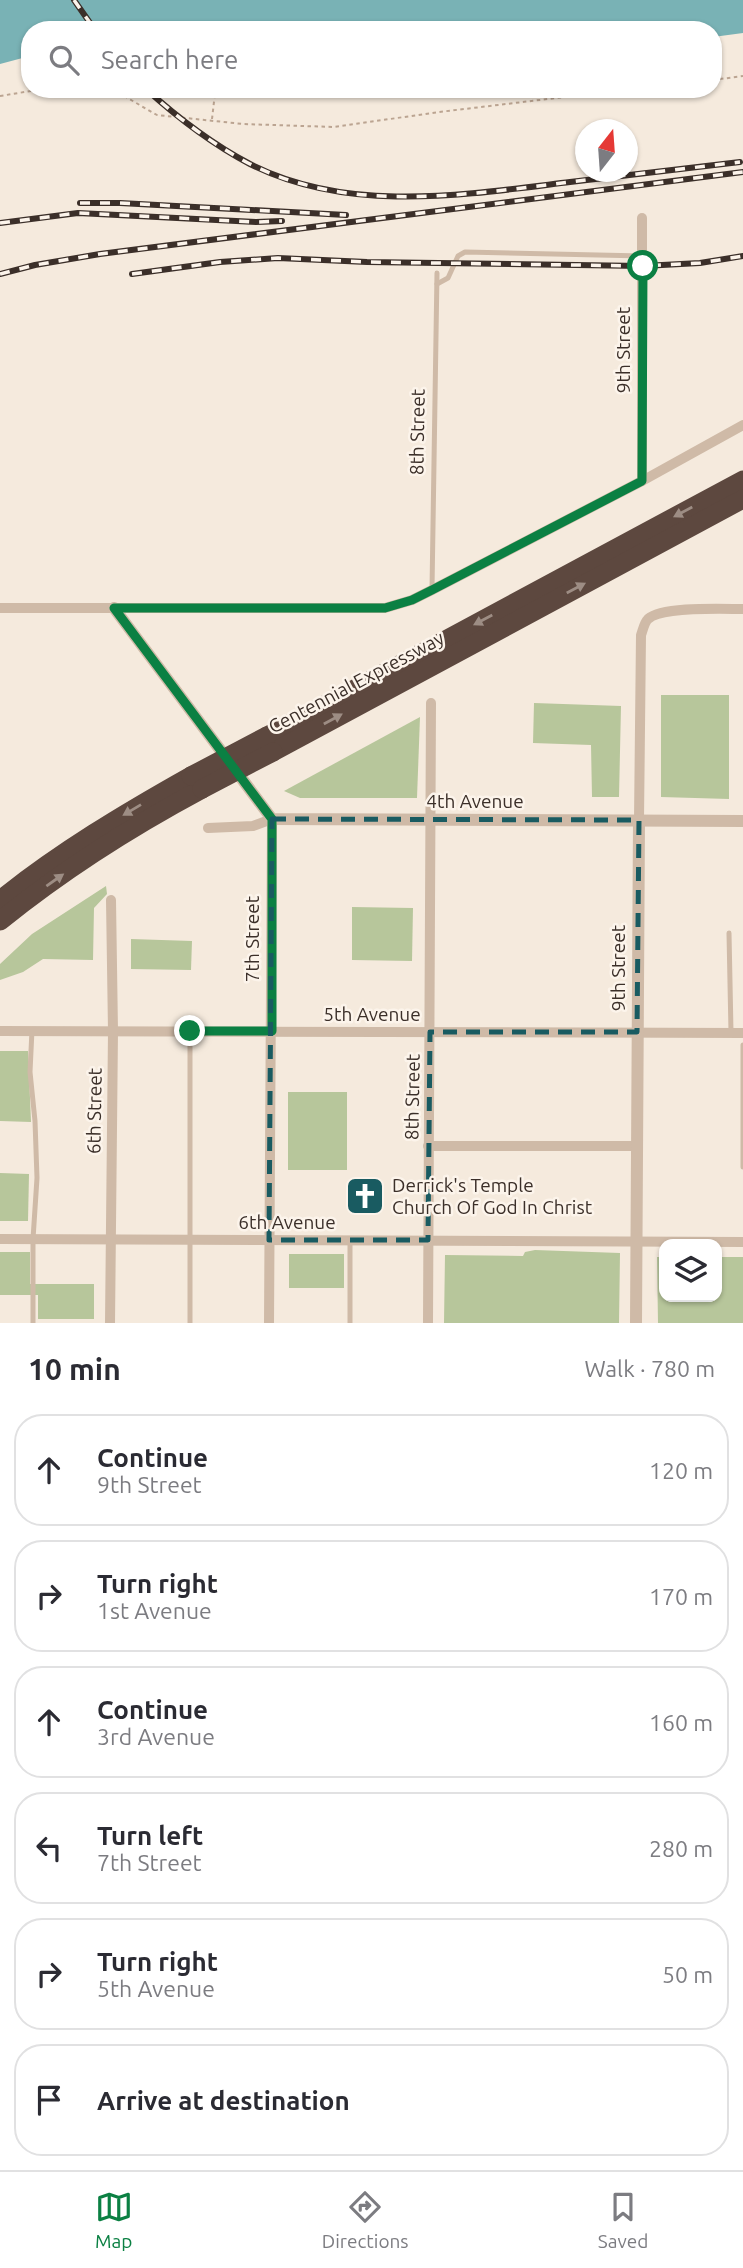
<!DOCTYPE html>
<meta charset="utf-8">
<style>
:root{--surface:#fff;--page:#f7f7f7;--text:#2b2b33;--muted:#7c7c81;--line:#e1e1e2;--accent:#0b8043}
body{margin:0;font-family:Ubuntu,sans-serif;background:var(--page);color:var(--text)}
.controls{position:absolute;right:21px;bottom:21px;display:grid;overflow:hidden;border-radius:14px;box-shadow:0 2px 5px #0004}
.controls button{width:63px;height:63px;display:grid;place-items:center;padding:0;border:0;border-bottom:2px solid var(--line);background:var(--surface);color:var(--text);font:35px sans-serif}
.compass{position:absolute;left:575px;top:119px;width:63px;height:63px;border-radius:50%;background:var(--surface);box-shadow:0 2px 5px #0004;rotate:17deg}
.stop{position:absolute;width:21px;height:21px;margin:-16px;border:5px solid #0b8043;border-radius:50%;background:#fff}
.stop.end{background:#0b8043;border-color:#fff;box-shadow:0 2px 7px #0008}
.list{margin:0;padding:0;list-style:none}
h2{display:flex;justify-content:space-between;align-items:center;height:91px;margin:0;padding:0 28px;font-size:30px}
h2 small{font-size:23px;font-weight:400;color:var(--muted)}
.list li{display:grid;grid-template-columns:46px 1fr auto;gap:21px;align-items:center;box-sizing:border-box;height:112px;margin:0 14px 14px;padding:0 14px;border:2px solid var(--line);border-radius:28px}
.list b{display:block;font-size:26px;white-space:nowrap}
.list p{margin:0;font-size:23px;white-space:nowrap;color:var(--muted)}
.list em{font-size:23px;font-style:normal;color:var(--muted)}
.icon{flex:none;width:38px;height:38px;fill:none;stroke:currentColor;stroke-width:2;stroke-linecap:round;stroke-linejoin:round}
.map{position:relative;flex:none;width:743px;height:1323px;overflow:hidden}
.search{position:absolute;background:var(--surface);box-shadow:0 2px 5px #0004;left:21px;right:21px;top:21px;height:77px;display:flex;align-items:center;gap:18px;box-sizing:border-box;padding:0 24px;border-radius:28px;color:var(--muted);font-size:26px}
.sheet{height:847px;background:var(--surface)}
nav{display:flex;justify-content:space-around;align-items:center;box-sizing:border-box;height:98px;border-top:2px solid var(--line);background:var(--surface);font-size:19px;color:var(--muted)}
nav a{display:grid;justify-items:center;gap:4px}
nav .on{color:var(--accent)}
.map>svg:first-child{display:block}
.green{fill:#b7c69b}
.water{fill:#79b2b5}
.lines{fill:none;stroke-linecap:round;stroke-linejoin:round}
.path{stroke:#bba491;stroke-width:2;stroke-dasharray:3.5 3.5;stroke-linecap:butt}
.service{stroke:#cfbaa7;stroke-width:5}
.minor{stroke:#cfbaa7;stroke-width:10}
.tertiary{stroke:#cfbaa7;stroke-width:12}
.motorway{stroke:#5d483f;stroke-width:19}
.rail-casing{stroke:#3b2f29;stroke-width:6}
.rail{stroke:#fcf4eb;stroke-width:3.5;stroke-dasharray:10;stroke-linecap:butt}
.motorway-bridge{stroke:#5d483f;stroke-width:19}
.oneway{fill:#9d8d84}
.route{stroke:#0b8043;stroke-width:9}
.marked{fill:none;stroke:#195b61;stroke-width:5;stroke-dasharray:14 9;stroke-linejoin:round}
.labels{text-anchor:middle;stroke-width:5;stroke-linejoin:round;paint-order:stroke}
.street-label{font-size:19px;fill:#3b2f29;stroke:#fcf4eb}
.poi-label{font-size:19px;fill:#3b2f29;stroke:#fcf4eb;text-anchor:start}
</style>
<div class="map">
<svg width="743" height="1323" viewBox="0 0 743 1323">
<rect width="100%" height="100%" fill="#f5eadd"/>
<g class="green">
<path d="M661 695H729V799L661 797Z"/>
<path d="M534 703 621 706 619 797H592L591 745 533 743Z"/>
<path d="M420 717 417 798H300L284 791Z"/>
<path d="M106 886 107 894 94 908 93 960 43 959 23 972 0 980V964L32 934Z"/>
<path d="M352 907 413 908 412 961 352 960Z"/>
<path d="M131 939 192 941 191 970 131 969Z"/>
<path d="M0 1051H28L31 1122 0 1121Z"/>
<rect x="288" y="1092" width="59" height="78"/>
<path d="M0 1173 29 1174 28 1221H0Z"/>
<path d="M535 1250 620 1253 619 1323H444L445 1255 523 1256 525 1252Z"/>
<path d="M0 1252H30V1284H94V1319H38V1295H0Z"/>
<rect x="289" y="1254" width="55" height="34"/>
<path d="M657 1257H664V1297H717V1257H743V1323H658Z"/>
</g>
<path class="water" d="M0 0H743V33L713 37V30H30V56L0 64Z"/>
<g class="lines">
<g class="path">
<path d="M713 80 743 76"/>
<path d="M112 89 157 115 243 124 334 127 439 112 632 89"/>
<path d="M0 96 43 89"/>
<path d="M212 119 215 93 217 89"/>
</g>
<g class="service">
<path d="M437 284 448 278 458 256 465 252 643 256"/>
<path d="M432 589 437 273"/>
<path d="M729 933 731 1032"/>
<path d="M32 1030 30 1072 35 1121 37 1178 33 1239V1323"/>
<path d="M190 1031V1323"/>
<path d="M743 1045V1167"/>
<path d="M350 1240V1323"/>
</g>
<g class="minor">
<path d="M642 218V481"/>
<path d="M0 608H385L412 600 432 590 642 481 743 425"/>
<path d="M639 820 641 635C643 630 644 623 648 619 662 606 723 609 743 609"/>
<path d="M208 828 253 826 272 819 269 1323"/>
<path d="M0 1031 743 1033"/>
<path d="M428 1146H637"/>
<path d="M0 1239 743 1242"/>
<path d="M110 1323 113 1031 111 900"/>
<path d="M428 1323 431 703"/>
</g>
<g class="tertiary">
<path d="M114 608 272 819 743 821"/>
<path d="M636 1323 639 820"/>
</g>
<g class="motorway">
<path d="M267 736 743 480"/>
<path d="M273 752 743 499"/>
<path d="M0 900C60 852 125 813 191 776"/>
<path d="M0 921C63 870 131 827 202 789"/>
</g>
<defs>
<g id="rail">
<path d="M74 0 95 30"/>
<path d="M146 89C178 118 212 144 250 164 349 214 464 195 570 182 626 175 683 169 740 162"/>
<path d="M80 203H120L346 215"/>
<path d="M0 223 78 213 256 222 282 221"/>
<path d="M0 274 35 265 100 254 743 172"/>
<path d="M132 274 220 262 278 258 367 262 643 266 700 263 743 256"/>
</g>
</defs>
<use href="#rail" class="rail-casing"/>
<use href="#rail" class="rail"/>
<g class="motorway-bridge">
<path d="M191 776 267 736"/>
<path d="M202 789 273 752"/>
</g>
</g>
<defs><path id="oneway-solid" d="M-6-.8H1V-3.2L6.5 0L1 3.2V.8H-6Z" transform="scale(1.75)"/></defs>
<g class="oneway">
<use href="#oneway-solid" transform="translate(683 512) rotate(152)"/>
<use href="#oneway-solid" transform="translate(576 588) rotate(-28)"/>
<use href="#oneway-solid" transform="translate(483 620) rotate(152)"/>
<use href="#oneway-solid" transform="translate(333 719) rotate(-29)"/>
<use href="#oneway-solid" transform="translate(132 810) rotate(149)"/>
<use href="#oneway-solid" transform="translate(55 880) rotate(-35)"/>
</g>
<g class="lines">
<path class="route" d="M190 1031H272V819L114 608H385L412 600 432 590 642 481 643 266"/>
</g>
<path class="marked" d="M272 819 639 820 637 1032H430L428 1240H269Z"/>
<defs>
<symbol id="church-square" viewBox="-11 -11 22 22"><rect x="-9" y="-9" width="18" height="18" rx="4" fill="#195b61" stroke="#fcf4eb"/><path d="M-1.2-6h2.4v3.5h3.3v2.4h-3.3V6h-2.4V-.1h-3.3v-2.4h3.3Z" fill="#fff"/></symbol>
</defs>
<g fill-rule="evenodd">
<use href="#church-square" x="343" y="1174" width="44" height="44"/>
</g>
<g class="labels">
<g class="street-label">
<text transform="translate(623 350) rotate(-90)" y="7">9th Street</text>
<text transform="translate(417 432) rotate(-89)" y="7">8th Street</text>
<text transform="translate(356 682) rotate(-28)" y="7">Centennial Expressway</text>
<text x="475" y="808">4th Avenue</text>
<text transform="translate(252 939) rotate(-90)" y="7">7th Street</text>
<text transform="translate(618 968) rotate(-90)" y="7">9th Street</text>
<text x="372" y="1021">5th Avenue</text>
<text transform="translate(412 1097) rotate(-89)" y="7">8th Street</text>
<text transform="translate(94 1111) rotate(-89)" y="7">6th Street</text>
<text x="287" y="1229">6th Avenue</text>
</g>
<g class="poi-label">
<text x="392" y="1192">Derrick's Temple<tspan x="392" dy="22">Church Of God In Christ</tspan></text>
</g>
</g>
</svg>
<div class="controls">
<button><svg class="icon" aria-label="layers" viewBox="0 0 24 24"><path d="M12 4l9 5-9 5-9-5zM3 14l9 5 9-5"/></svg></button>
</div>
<svg class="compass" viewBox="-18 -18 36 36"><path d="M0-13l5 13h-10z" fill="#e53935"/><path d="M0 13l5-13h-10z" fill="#7c7c81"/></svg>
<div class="stop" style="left:643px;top:266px"></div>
<div class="stop end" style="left:190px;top:1031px"></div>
<div class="search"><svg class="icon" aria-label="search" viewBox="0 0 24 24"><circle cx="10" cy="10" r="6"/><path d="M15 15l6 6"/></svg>Search here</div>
</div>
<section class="sheet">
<h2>10 min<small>Walk · 780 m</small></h2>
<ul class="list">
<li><svg class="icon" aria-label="ahead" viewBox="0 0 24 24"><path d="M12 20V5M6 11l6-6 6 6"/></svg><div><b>Continue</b><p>9th Street</p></div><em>120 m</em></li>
<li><svg class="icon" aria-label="right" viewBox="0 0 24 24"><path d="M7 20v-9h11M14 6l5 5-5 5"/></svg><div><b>Turn right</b><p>1st Avenue</p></div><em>170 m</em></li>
<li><svg class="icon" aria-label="ahead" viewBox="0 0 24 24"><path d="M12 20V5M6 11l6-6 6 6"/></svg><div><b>Continue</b><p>3rd Avenue</p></div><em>160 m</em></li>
<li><svg class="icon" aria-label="left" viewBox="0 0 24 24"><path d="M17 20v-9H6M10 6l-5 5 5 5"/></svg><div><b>Turn left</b><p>7th Street</p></div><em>280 m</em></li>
<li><svg class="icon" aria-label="right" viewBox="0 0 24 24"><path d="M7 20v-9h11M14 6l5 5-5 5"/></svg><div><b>Turn right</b><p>5th Avenue</p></div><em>50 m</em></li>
<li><svg class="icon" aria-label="arrive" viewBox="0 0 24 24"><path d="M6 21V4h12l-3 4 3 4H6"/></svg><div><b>Arrive at destination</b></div></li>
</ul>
</section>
<nav>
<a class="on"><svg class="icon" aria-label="map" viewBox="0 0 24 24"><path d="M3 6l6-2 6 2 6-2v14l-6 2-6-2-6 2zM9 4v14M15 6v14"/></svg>Map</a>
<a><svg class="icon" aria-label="directions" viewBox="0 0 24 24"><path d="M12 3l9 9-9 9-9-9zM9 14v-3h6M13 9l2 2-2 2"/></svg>Directions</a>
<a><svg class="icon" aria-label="saved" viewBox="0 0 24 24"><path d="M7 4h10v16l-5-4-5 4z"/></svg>Saved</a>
</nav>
